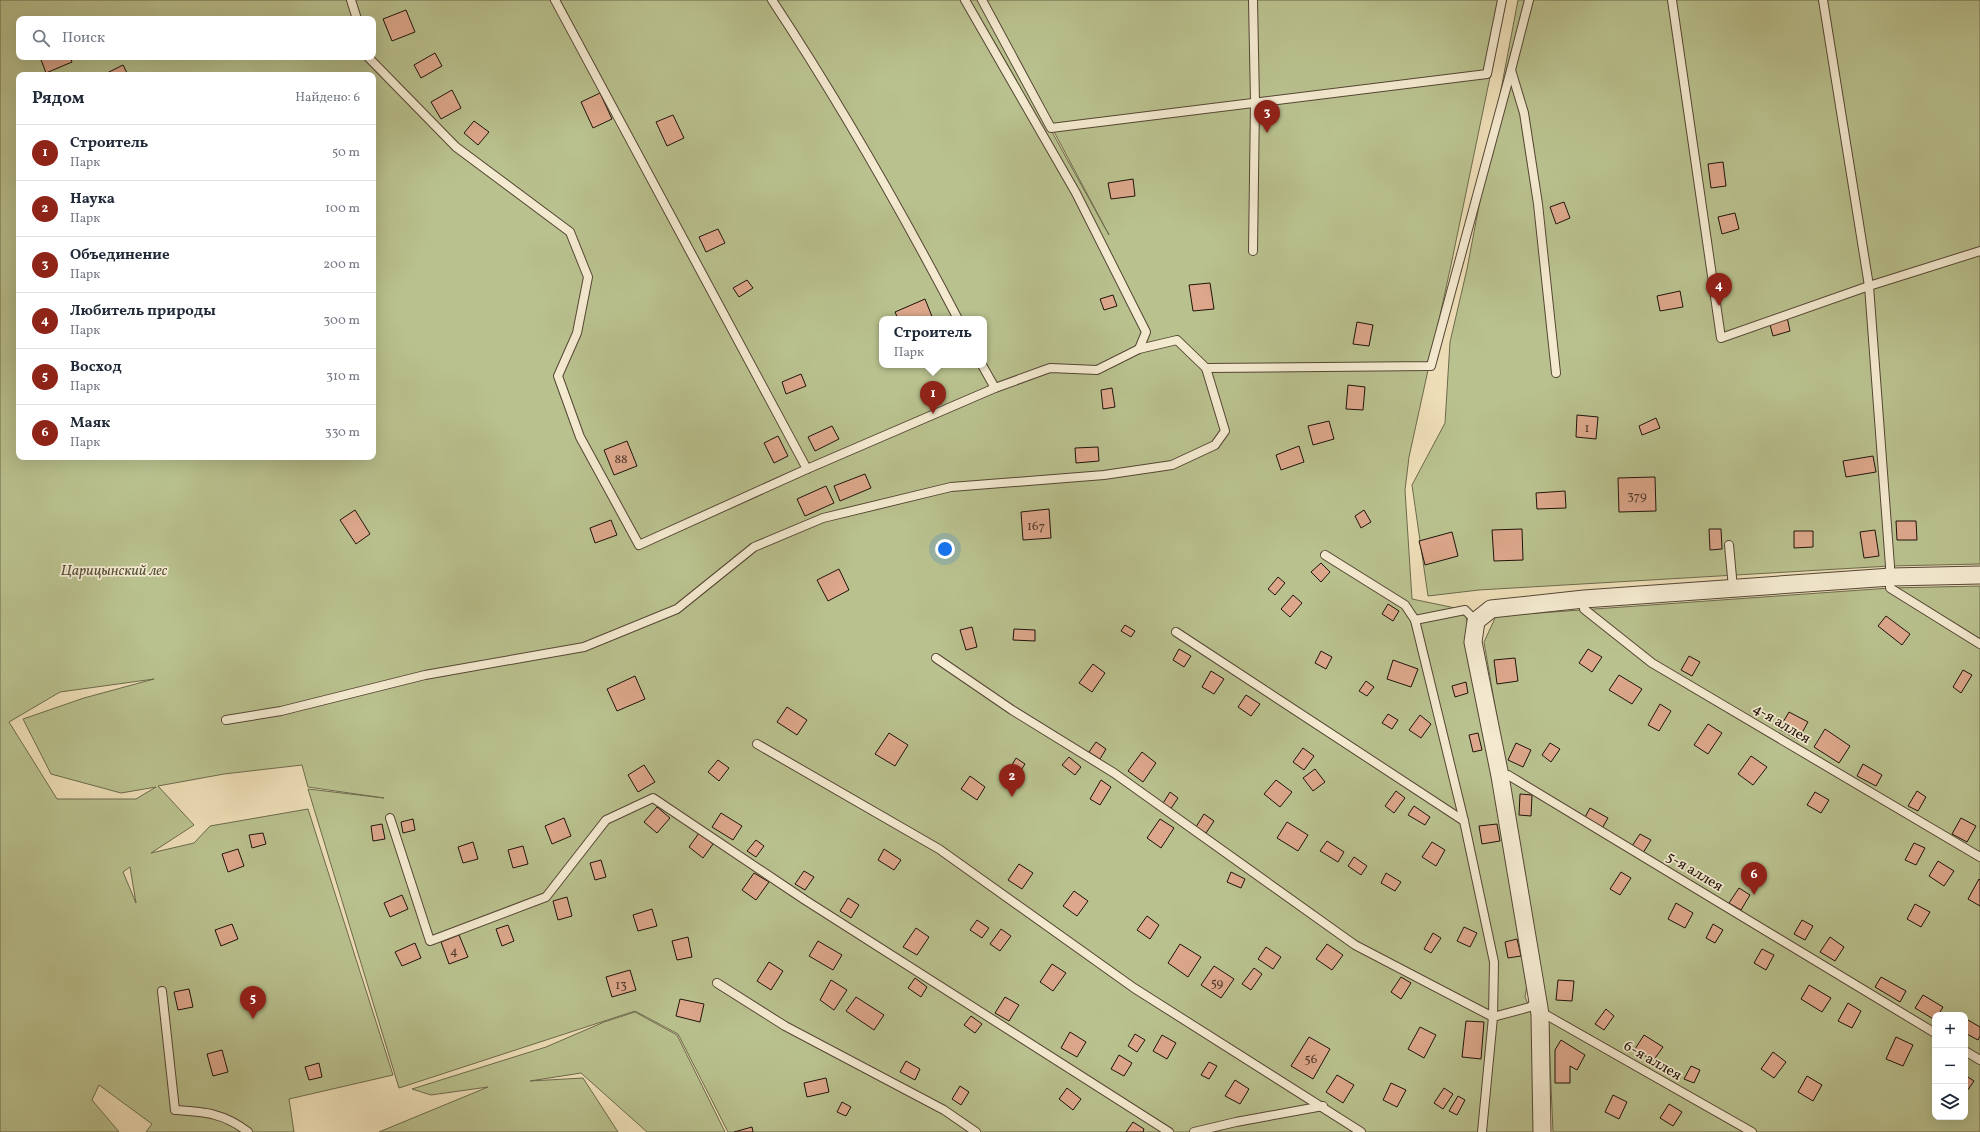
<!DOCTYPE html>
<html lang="ru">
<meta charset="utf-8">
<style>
:root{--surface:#fff;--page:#f6f6f7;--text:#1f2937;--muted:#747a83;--line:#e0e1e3;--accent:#8f2418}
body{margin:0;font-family:Vollkorn,serif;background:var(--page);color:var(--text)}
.controls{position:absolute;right:12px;bottom:12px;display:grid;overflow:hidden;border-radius:8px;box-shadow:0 4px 16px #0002}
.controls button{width:36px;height:36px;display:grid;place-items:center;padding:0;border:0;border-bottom:1px solid var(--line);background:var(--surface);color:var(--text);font:20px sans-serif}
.you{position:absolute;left:945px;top:549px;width:14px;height:14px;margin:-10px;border:3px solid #fff;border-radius:50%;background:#1a73e8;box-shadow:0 0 0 6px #1a73e833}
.badge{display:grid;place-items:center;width:26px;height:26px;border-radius:50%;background:var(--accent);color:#fff;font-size:13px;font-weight:700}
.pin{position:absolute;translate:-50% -33px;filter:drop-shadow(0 1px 2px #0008)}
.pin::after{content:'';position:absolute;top:21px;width:14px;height:12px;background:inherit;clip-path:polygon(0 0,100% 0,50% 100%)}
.popup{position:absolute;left:879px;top:316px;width:108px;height:52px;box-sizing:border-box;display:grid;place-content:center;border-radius:8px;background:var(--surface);filter:drop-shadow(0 1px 3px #0005);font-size:13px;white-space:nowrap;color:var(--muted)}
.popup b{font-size:15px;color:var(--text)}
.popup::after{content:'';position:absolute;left:50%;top:100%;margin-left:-8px;border:8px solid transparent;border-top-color:var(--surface)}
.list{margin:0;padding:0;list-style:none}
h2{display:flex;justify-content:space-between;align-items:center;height:52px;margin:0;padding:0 16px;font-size:17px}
h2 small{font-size:13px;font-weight:400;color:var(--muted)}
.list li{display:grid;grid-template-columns:26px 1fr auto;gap:12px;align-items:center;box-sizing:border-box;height:56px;padding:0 16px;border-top:1px solid var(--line)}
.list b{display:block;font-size:15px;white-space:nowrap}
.list p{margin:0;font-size:13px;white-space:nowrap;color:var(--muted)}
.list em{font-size:13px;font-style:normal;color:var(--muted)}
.icon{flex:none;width:22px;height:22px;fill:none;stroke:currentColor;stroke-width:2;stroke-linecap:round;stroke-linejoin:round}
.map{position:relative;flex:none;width:1980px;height:1132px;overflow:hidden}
.search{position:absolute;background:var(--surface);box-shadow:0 4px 16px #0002;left:16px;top:16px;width:360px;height:44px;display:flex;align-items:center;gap:10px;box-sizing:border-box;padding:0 14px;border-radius:8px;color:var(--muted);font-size:15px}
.panel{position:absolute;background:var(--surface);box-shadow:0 4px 16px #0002;left:16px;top:72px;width:360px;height:388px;border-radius:8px}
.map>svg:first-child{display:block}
.green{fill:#b9c18e;stroke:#6c6a4c;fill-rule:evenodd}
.building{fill:#dca78b;stroke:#201309}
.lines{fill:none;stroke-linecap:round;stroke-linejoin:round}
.lane-casing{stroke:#544634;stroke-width:10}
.street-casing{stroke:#544634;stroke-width:19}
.lane{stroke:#f4ead0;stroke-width:8}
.street{stroke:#f4ead0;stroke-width:17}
.labels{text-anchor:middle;stroke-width:3.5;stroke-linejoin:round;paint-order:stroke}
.number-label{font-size:13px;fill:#4f382a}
.park-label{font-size:15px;font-style:italic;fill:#565038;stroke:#f4ead0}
.street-label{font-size:15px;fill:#201309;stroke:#f4ead0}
</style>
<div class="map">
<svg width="1980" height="1132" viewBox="0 0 1980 1132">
<rect width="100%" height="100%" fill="#eedeb7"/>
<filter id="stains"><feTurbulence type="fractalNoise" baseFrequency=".005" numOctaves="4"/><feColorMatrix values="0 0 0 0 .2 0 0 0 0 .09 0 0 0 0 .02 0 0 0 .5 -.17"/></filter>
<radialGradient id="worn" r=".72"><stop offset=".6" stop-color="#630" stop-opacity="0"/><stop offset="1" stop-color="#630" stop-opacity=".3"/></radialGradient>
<g class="green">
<path d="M0 0H979L1109 235 984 0H1506L1451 265 1409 457 1405 490 1412 599 1465 610 1528 978 1525 997 1533 1015 1538 1132H728L678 1034 635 1011 399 1088 308 789 384 798 308 787 302 765 224 774 158 786 194 825 151 853 194 843 210 826 308 809 393 1075 289 1099 294 1132H146L152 1124 99 1085 92 1100 119 1132H0ZM19 19H373V57H19ZM19 75H373V457H19ZM882 319H984V365H882ZM154 679 84 698 23 719 51 774 121 793 156 787 136 799H57L9 722 60 692ZM130 867 136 903 123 872Z"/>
<path d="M1518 0H1980V564L1890 566 1479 590 1428 596 1412 485 1445 423 1450 342 1467 269Z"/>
<path d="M1980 586V1132H1553L1548 1016 1484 642 1496 616 1890 588ZM1935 1015H1965V1117H1935Z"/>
<path d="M635 1012 677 1035 725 1132H647L581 1073 530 1081 583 1078 618 1132H379L488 1087 431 1095 412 1089 546 1047 604 1022Z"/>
</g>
<g class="building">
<path d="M406 10 415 32 392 41 383 19Z"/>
<path d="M435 53 442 66 421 78 414 65Z"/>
<path d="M40 57H70L72 62 46 73Z"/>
<path d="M123 65 128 75H103Z"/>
<path d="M452 90 461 108 441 119 431 102Z"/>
<path d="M600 93 612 119 593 128 581 102Z"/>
<path d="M673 115 684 138 667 146 656 122Z"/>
<path d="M474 121 489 132 478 145 464 133Z"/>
<path d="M1723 162 1726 186 1711 188 1708 164Z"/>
<path d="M1133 179 1135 196 1111 199 1108 183Z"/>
<path d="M1564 202 1570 218 1556 224 1550 207Z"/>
<path d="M1735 213 1739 229 1722 234 1718 217Z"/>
<path d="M718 229 725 243 706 252 699 237Z"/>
<path d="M747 280 753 288 739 297 733 288Z"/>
<path d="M1210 283 1214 309 1193 311 1189 285Z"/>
<path d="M1680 291 1683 307 1660 311 1657 296Z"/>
<path d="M1113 295 1117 306 1104 310 1100 299Z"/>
<path d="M925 299 933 319H898L895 312Z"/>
<path d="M1787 317 1790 331 1773 336 1769 321Z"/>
<path d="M1357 322 1373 325 1369 346 1353 344Z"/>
<path d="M801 374 806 386 786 394 782 382Z"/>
<path d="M1348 385 1365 387 1363 410 1346 409Z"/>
<path d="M1112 388 1115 407 1103 409 1101 390Z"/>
<path d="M1577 415 1598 417 1596 439 1576 437Z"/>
<path d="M1656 418 1660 428 1642 435 1639 426Z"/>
<path d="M1329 421 1334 439 1313 445 1308 426Z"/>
<path d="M832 426 839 439 815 451 808 437Z"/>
<path d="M778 436 788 456 774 463 764 443Z"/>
<path d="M627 441 637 466 614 475 604 450Z"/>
<path d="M1299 446 1304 462 1281 470 1276 455Z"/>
<path d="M1098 447 1099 461 1076 463 1075 448Z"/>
<path d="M1873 456 1876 472 1846 477 1843 461Z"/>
<path d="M865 474 871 488 840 501 834 486Z"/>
<path d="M1655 477 1656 511 1619 512 1618 478Z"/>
<path d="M826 486 834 503 805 516 797 499Z"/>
<path d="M1565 491 1566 508 1537 509 1536 493Z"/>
<path d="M1049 509 1051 538 1023 540 1021 512Z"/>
<path d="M355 510 370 534 356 544 340 520Z"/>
<path d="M1364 510 1371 522 1361 528 1355 516Z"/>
<path d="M611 520 617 535 595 543 590 528Z"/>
<path d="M1896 521H1916L1917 540H1897Z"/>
<path d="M1522 529 1523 560 1494 561 1492 530Z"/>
<path d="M1709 529H1721L1722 549 1710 550Z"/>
<path d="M1875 530 1879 556 1864 558 1860 532Z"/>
<path d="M1794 531H1813V547L1794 548Z"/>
<path d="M1452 532 1458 556 1425 565 1419 541Z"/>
<path d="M1321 563 1330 572 1321 582 1311 572Z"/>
<path d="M839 569 849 590 828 601 817 580Z"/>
<path d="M1278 577 1285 583 1275 595 1268 589Z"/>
<path d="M1293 595 1302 603 1290 617 1281 609Z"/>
<path d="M1388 604 1399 611 1393 621 1382 614Z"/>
<path d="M1886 616 1910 634 1902 645 1878 626Z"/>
<path d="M1125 625 1135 631 1131 637 1121 631Z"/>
<path d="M972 627 977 647 966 650 960 630Z"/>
<path d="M1014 629 1035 630V641L1013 640Z"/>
<path d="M1179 649 1191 656 1184 667 1173 660Z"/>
<path d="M1588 649 1602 657 1592 672 1579 663Z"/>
<path d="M1321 651 1332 657 1326 669 1315 663Z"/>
<path d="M1689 656 1700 662 1692 676 1681 670Z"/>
<path d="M1515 658 1518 681 1497 684 1494 660Z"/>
<path d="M1393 660 1418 669 1411 687 1387 679Z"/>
<path d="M1093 664 1105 673 1092 692 1079 683Z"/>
<path d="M1963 670 1972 675 1961 693 1953 687Z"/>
<path d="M1211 671 1224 679 1214 694 1202 687Z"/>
<path d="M1619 675 1642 689 1632 704 1609 690Z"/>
<path d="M635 676 645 699 617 711 607 689Z"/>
<path d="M1366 681 1374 687 1367 696 1359 691Z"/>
<path d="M1466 682 1468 693 1455 697 1452 686Z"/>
<path d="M1246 695 1260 704 1251 716 1238 707Z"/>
<path d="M1660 704 1671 711 1659 731 1648 725Z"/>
<path d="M787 707 807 720 797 735 777 722Z"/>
<path d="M1789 712 1808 722 1798 740 1779 729Z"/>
<path d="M1388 714 1398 720 1392 729 1382 723Z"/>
<path d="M1420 715 1431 724 1421 738 1409 730Z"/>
<path d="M1708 724 1722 733 1708 754 1694 745Z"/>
<path d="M1825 729 1850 746 1839 763 1814 747Z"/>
<path d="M889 733 908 745 895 766 875 754Z"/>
<path d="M1478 733 1482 750 1473 752 1469 735Z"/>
<path d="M1096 742 1106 749 1100 759 1089 752Z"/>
<path d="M1516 743 1531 750 1523 767 1508 760Z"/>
<path d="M1550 743 1560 749 1551 762 1542 755Z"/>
<path d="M1303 748 1314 756 1304 770 1293 762Z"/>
<path d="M1142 752 1156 763 1143 782 1128 771Z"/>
<path d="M1751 756 1767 767 1753 785 1738 774Z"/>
<path d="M1069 757 1081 767 1075 775 1062 765Z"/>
<path d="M1016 758 1025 764 1018 775 1009 770Z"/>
<path d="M718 760 729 768 719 781 708 772Z"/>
<path d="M1863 764 1882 775 1876 786 1857 776Z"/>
<path d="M644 765 655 782 638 792 628 775Z"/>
<path d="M1315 769 1325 782 1313 791 1303 778Z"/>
<path d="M970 776 985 787 977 800 961 789Z"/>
<path d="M1101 780 1111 787 1100 805 1090 799Z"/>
<path d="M1276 780 1292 792 1280 807 1264 794Z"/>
<path d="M1396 791 1405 798 1394 813 1385 806Z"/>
<path d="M1917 791 1926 797 1918 811 1908 806Z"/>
<path d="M1170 792 1178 798 1170 810 1162 805Z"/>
<path d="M1815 792 1829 800 1821 813 1807 805Z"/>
<path d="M1520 794 1532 795 1531 816 1519 815Z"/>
<path d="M1414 806 1430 817 1425 825 1408 815Z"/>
<path d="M657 807 670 818 657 833 644 822Z"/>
<path d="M1590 808 1608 818 1601 830 1584 819Z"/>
<path d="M721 813 742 826 733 840 712 827Z"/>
<path d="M1204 814 1214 821 1206 833 1196 827Z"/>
<path d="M564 818 571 836 552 844 545 826Z"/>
<path d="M1961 818 1976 826 1967 842 1952 834Z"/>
<path d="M413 819 415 830 403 833 401 822Z"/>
<path d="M1160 819 1174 828 1161 848 1147 838Z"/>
<path d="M1287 822 1308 835 1298 851 1277 838Z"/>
<path d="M382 824 385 839 373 841 371 826Z"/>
<path d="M1497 824 1500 841 1482 844 1479 826Z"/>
<path d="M263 833 266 844 252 848 249 835Z"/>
<path d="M699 833 713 844 703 858 689 847Z"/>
<path d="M1640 834 1651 840 1643 853 1632 846Z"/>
<path d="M756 840 764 846 756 857 747 851Z"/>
<path d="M1327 841 1344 852 1338 862 1320 851Z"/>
<path d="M473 842 478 859 463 863 458 847Z"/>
<path d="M1432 842 1445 850 1436 866 1422 857Z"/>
<path d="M1914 843 1925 848 1916 865 1905 860Z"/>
<path d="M523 846 528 864 513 868 508 850Z"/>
<path d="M238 849 244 866 228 872 222 854Z"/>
<path d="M884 849 901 860 894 870 878 860Z"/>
<path d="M1354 857 1367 866 1361 875 1348 866Z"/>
<path d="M601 860 606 877 595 880 590 863Z"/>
<path d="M1938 861 1954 871 1944 886 1929 876Z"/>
<path d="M1019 864 1033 873 1022 889 1008 880Z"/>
<path d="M804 871 814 877 805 890 795 884Z"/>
<path d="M1231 872 1245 879 1241 888 1227 882Z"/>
<path d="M1621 872 1631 878 1620 895 1610 889Z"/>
<path d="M754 873 769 882 756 900 742 890Z"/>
<path d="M1386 873 1401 882 1395 891 1381 883Z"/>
<path d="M1979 879 1980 880V906L1968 899Z"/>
<path d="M1739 888 1750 895 1741 910 1729 903Z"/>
<path d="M1074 891 1088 901 1077 916 1063 906Z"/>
<path d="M402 895 408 909 390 917 384 903Z"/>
<path d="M567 897 572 916 558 920 553 901Z"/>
<path d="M848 898 859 905 851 918 840 911Z"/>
<path d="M1676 903 1693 913 1685 928 1668 919Z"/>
<path d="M1915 904 1930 912 1921 927 1907 919Z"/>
<path d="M652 909 657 926 638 931 633 915Z"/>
<path d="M1147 916 1159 925 1150 939 1137 930Z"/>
<path d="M977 920 989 928 982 938 970 930Z"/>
<path d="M1802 920 1813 926 1805 940 1794 934Z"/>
<path d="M232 924 238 939 221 946 215 930Z"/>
<path d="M1713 924 1723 930 1715 943 1706 938Z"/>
<path d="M508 925 514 941 502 946 496 929Z"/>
<path d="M1464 927 1477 933 1470 947 1457 941Z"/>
<path d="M916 928 929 937 917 955 903 947Z"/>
<path d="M1001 929 1011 936 1000 951 990 944Z"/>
<path d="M1433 933 1441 938 1431 953 1424 949Z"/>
<path d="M459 935 468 957 449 964 441 942Z"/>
<path d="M688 937 692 957 677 960 672 941Z"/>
<path d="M1830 937 1844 947 1835 961 1820 952Z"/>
<path d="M1517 939 1521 956 1508 958 1505 942Z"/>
<path d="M818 941 842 955 833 970 809 956Z"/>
<path d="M415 943 421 958 402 966 395 952Z"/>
<path d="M1180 944 1201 957 1188 977 1168 963Z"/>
<path d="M1327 944 1343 955 1332 970 1316 959Z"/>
<path d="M1266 947 1281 957 1273 969 1258 959Z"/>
<path d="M1762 949 1774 955 1766 970 1754 963Z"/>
<path d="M769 962 783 971 771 990 757 981Z"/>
<path d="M1052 964 1066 973 1053 991 1040 982Z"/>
<path d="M1214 966 1234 979 1221 998 1201 985Z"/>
<path d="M1254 968 1262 974 1251 990 1242 984Z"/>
<path d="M630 970 636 990 612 997 606 977Z"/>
<path d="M1401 977 1411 983 1401 999 1391 992Z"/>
<path d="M1881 977 1906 991 1900 1002 1875 987Z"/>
<path d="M915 978 927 987 921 997 908 988Z"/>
<path d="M831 980 847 990 834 1010 820 1000Z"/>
<path d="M1558 980 1574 981 1572 1001 1556 1000Z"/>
<path d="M1809 985 1831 998 1822 1012 1801 999Z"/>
<path d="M189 989 193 1007 178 1010 174 992Z"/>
<path d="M1923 995 1943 1007 1938 1015H1935V1020L1915 1008Z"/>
<path d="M856 997 884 1015 874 1030 846 1011Z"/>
<path d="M1005 997 1019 1005 1009 1021 995 1013Z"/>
<path d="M680 999 704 1004 700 1022 676 1016Z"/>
<path d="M1848 1003 1861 1011 1852 1028 1838 1021Z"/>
<path d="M1606 1009 1614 1016 1604 1030 1595 1024Z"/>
<path d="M971 1016 982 1024 975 1033 964 1025Z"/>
<path d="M1968 1020 1980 1027V1036L1978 1040 1965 1033V1026Z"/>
<path d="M1466 1021 1484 1022 1481 1059 1462 1057Z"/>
<path d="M1420 1027 1436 1035 1424 1058 1408 1049Z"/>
<path d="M1070 1032 1086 1042 1077 1057 1061 1048Z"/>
<path d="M1135 1034 1145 1040 1137 1052 1128 1046Z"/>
<path d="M1162 1035 1176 1043 1167 1059 1153 1051Z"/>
<path d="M1644 1035 1663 1047 1653 1061 1635 1049Z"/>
<path d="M1309 1037 1330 1049 1313 1079 1291 1066Z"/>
<path d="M1896 1037 1913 1045 1903 1066 1886 1059Z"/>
<path d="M1561 1040 1585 1055 1577 1070 1570 1066V1083H1555V1050Z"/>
<path d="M222 1050 228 1072 213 1076 207 1054Z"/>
<path d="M1773 1052 1786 1062 1774 1078 1761 1069Z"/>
<path d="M1119 1055 1132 1063 1124 1076 1111 1069Z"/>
<path d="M906 1061 920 1069 915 1080 900 1072Z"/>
<path d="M1209 1062 1217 1066 1209 1079 1201 1075Z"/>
<path d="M319 1063 322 1077 309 1080 305 1067Z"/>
<path d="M1691 1066 1700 1070 1694 1083 1684 1079Z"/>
<path d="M1337 1075 1354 1085 1343 1103 1326 1092Z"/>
<path d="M1965 1075 1974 1081 1965 1094Z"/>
<path d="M1807 1076 1822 1085 1813 1101 1798 1092Z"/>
<path d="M826 1078 829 1092 807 1097 804 1083Z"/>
<path d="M1235 1080 1249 1089 1240 1104 1225 1096Z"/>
<path d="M1391 1083 1406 1090 1397 1107 1383 1100Z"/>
<path d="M960 1086 969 1092 961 1105 952 1099Z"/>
<path d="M1067 1088 1081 1099 1073 1110 1059 1099Z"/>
<path d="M1444 1088 1453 1094 1443 1109 1434 1103Z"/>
<path d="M1613 1095 1627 1102 1619 1119 1605 1112Z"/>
<path d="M1458 1096 1465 1100 1457 1115 1449 1111Z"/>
<path d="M842 1102 851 1107 846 1116 837 1112Z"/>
<path d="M1669 1104 1682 1112 1673 1126 1660 1118Z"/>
<path d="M1133 1122 1144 1129 1143 1132H1126Z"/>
<path d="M752 1127 753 1132H734Z"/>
</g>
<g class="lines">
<defs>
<g id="lane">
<path d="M351 0 357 19"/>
<path d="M555 0 807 469"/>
<path d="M772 0C840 103 901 210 958 319"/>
<path d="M982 0 1051 128 1487 74 1502 0"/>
<path d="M1529 0 1511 70 1524 113 1538 204 1556 373"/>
<path d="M1672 0 1721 338 1869 286 1980 251"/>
<path d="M1823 0 1869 286 1890 566V588L1980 644"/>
<path d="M368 57 456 147 570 232 588 277 577 333 558 376 580 437 639 545 807 469 995 388 1050 368 1097 370 1139 349 1146 332 1076 193 965 0"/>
<path d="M1253 251 1255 102 1253 0"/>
<path d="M982 365 995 388"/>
<path d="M1206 368 1431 366 1511 70"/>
<path d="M1729 545 1733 588"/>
<path d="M1584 599V609L1652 663 1980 857"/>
<path d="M1415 620 1465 610 1476 621"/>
<path d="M1176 632 1464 821"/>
<path d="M936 658 1012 710 1114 773 1355 945 1493 1017 1494 962 1464 821 1415 620 1405 605 1325 555"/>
<path d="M226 720 281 711 425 675 584 647 677 609 754 547 823 518 951 487 1104 475 1172 465 1215 445 1225 431 1206 368 1177 340 1139 349"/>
<path d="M757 744 939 849 1134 988 1361 1132"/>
<path d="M1500 776 1508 775 1935 1033"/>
<path d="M390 818 430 941 546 897 606 820 653 798 805 900 1169 1132"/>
<path d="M717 983 785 1026 944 1110 976 1132"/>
<path d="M162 991 175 1110C205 1112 224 1113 248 1132"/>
<path d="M1540 1014 1548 1016 1752 1132"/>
<path d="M1965 1051 1980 1060"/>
<path d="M1194 1132 1236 1122 1323 1106"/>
<path d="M1482 1132 1493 1017 1530 1007 1537 1001"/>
</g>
<path id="street" d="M1542 1132 1540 1014 1500 776 1473 642 1476 621 1491 609 1584 599 1891 577 1980 575"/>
</defs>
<use href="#lane" class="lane-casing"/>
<use href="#street" class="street-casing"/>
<use href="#lane" class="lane"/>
<use href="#street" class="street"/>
</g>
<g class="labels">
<g class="number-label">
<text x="1587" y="432">1</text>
<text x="621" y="463">88</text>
<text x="1637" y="500">379</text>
<text x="1036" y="530">167</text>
<text x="454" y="955">4</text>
<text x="1217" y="987">59</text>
<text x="621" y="989">13</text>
<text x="1311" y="1063">56</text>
</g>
<g class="park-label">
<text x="114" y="575">Царицынский лес</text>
</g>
<g class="street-label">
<text transform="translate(1782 723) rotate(31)" y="5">4-я аллея</text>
<text transform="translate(1695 871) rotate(31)" y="5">5-я аллея</text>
<text transform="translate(1653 1060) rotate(30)" y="5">6-я аллея</text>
</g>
</g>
<rect width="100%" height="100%" filter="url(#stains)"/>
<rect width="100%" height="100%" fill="url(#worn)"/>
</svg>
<div class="controls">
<button>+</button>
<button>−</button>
<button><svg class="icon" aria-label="layers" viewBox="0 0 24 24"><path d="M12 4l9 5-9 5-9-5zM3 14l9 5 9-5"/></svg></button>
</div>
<div class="you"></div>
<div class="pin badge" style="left:933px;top:414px">1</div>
<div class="popup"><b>Строитель</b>Парк</div>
<div class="pin badge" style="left:1012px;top:797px">2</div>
<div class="pin badge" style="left:1267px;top:133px">3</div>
<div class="pin badge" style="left:1719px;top:306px">4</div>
<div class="pin badge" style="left:253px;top:1019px">5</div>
<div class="pin badge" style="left:1754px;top:895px">6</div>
<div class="search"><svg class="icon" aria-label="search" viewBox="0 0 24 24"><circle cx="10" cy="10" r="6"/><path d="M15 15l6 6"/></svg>Поиск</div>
<section class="panel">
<h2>Рядом<small>Найдено: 6</small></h2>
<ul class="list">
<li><span class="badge">1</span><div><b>Строитель</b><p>Парк</p></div><em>50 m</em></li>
<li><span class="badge">2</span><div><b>Наука</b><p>Парк</p></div><em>100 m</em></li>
<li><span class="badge">3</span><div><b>Объединение</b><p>Парк</p></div><em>200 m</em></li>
<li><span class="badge">4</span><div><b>Любитель природы</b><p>Парк</p></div><em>300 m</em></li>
<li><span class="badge">5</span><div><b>Восход</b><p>Парк</p></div><em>310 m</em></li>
<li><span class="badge">6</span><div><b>Маяк</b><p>Парк</p></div><em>330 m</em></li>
</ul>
</section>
</div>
